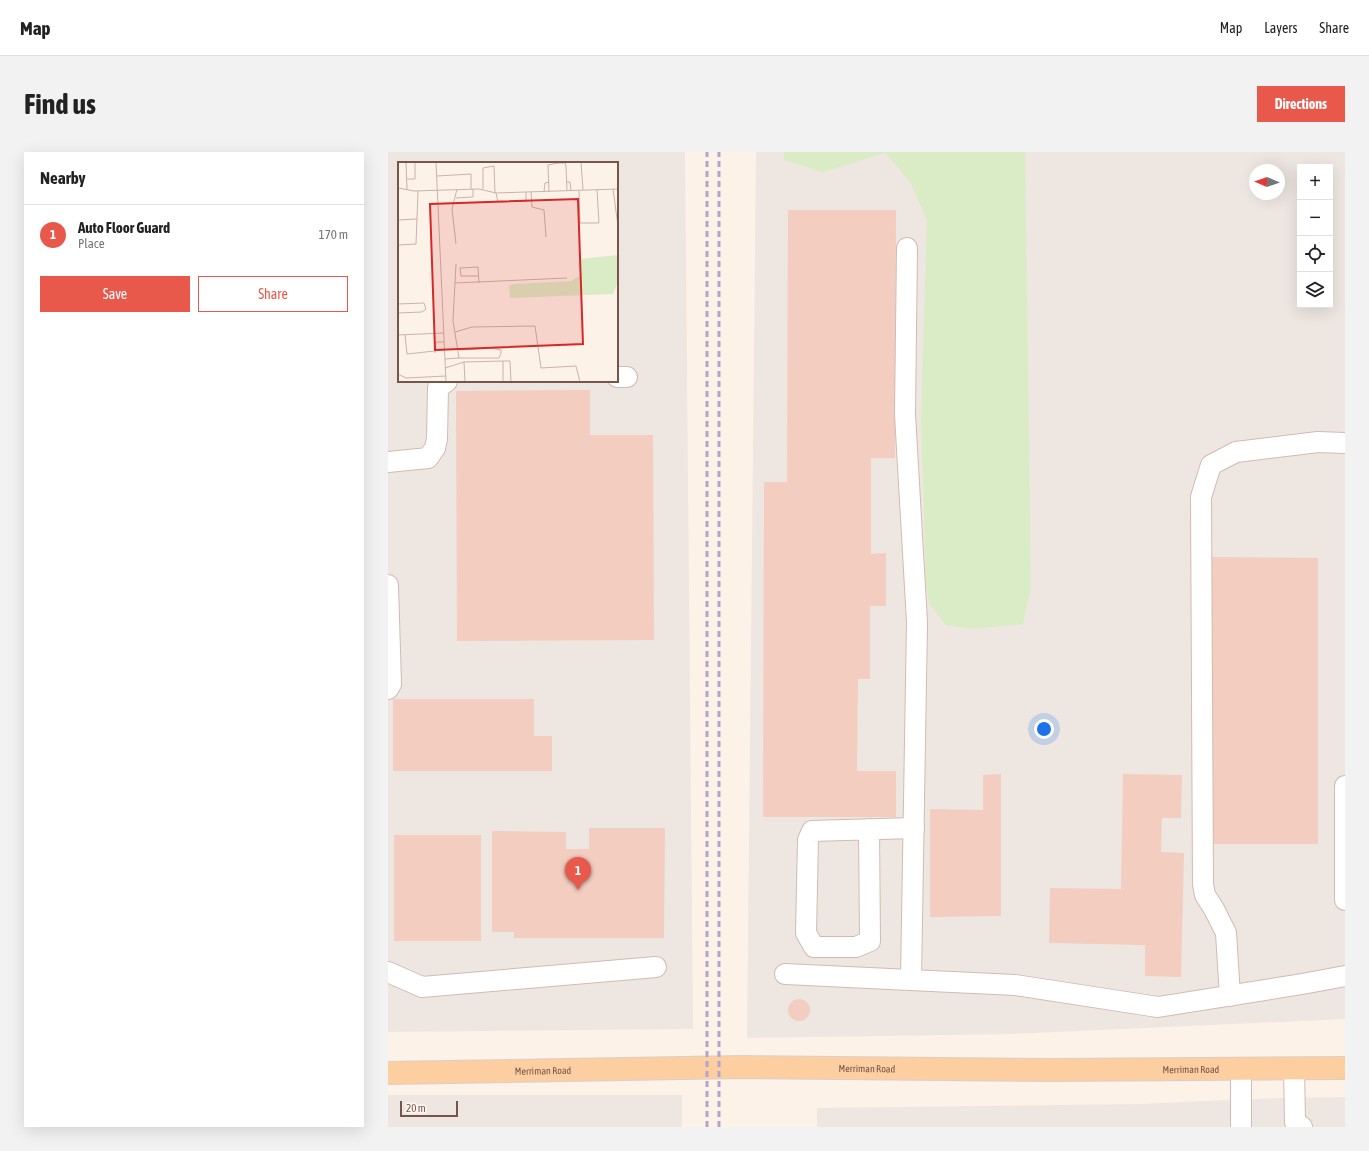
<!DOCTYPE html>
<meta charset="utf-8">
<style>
:root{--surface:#fff;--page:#f2f2f2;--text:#222;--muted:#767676;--line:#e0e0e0;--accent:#e9594b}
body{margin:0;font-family:"Asap Condensed",sans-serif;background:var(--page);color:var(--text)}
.controls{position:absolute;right:12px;top:12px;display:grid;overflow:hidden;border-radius:0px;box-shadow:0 4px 16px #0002}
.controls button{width:36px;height:36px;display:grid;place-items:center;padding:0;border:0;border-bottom:1px solid var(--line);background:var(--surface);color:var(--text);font:20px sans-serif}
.compass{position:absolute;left:861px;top:12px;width:36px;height:36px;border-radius:50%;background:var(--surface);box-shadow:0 4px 16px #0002;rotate:272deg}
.scale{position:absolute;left:12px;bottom:10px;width:58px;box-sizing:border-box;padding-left:4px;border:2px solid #78554b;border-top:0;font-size:11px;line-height:14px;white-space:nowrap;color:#78554b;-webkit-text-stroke:3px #fff7ef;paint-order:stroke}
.you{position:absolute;left:656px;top:577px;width:14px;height:14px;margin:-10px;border:3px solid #fff;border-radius:50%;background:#1a73e8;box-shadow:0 0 0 6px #1a73e833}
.badge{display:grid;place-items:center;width:26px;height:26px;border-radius:50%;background:var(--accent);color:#fff;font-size:13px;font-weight:700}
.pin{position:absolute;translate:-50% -33px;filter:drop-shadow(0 1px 2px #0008)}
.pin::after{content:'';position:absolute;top:21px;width:14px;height:12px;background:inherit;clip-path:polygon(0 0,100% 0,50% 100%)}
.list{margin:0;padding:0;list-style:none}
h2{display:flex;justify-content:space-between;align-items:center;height:52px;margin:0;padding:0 16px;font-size:17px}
h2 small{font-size:13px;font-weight:400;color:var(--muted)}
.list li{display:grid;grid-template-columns:26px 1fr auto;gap:12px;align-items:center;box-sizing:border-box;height:60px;padding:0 16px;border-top:1px solid var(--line)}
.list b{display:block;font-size:15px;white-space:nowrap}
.list p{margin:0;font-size:13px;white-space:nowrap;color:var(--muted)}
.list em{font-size:13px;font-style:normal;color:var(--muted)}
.actions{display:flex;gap:8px;padding:12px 16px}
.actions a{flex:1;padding:9px 0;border:1px solid var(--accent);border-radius:0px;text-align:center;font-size:14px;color:var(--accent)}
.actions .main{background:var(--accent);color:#fff}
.icon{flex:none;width:22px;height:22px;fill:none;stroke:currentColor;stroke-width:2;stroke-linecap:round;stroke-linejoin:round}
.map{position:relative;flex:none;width:957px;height:975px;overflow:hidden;border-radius:0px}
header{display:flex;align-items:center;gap:24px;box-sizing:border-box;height:56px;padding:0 20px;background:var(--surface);border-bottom:1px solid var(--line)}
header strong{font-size:19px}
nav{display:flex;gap:22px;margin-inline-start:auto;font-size:14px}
.intro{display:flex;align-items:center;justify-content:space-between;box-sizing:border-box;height:96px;padding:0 24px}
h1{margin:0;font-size:28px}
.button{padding:10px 18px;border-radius:0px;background:var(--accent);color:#fff;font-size:14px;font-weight:700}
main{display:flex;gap:24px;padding:0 24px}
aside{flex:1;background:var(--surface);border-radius:0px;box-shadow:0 4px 16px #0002}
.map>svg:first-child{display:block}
.industrial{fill:#eee6e1;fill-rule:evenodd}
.green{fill:#daecc6}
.building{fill:#f3cdbf}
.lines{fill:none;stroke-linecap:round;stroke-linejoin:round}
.minor-casing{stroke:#d2bbb0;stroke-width:22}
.major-casing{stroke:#d9cfcd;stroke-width:24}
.minor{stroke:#fff;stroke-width:20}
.major{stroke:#fccea0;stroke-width:22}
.rail{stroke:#b3a5c8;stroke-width:3;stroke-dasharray:6 4;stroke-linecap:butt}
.labels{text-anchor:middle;stroke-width:3.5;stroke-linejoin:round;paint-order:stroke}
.street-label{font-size:10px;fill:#78554b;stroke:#fff7ef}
.inset-road{fill:none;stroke:#c8b3a9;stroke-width:1}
.view{fill:#d62828;fill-opacity:0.15;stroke:#d62828;stroke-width:2}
.inset-edge{fill:none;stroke:#78554b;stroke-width:2}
</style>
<header>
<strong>Map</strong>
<nav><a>Map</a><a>Layers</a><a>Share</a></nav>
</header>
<div class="intro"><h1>Find us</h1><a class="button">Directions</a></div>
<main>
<aside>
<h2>Nearby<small></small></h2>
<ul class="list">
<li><span class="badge">1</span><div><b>Auto Floor Guard</b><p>Place</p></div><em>170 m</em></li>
</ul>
<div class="actions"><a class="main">Save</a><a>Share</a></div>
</aside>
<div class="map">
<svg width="957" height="975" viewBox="0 0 957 975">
<rect width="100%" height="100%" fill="#fdf2e8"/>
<g class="industrial">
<path d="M0 0H297L305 877 0 880ZM11 11H229V229H11Z"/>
<path d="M368 0H957V867L625 882 359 886ZM912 15H942V153H912ZM867 18H891V42H867Z"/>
<rect x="0" y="943" width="294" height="32"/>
<path d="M957 945V975H429V956L751 952 890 946Z"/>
</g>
<path class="green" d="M396 0H637L643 435 635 472 585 477 558 473 541 452 538 428 533 267 539 68 522 30 497 1 435 20 396 8Z"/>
<g class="building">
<path d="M400 58H508L507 306H483V402L498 401V454H482V527H470L469 619H508V665H375L376 330H399Z"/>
<path d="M202 238V283H265L266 488 69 489 68 239Z"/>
<path d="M821 405 930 406V692H821Z"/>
<path d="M5 547H146V584H164V619H5Z"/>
<path d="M613 622V764L542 765V657L595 658V623Z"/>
<path d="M735 622 794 623 793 666H774L773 700 796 701 793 825 757 824V793L661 791 662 736 733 737Z"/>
<path d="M201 676H277L276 786H126V780H104V679L178 680V697H201Z"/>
<rect x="6" y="683" width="87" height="106"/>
<circle cx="411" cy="858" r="11"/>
</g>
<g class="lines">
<defs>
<g id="minor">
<path d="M519 96 517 262 529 470 523 828"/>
<path d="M229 225H239"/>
<path d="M0 310 40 306 47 296 49 287 50 236 59 229"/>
<path d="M0 433 3 532 0 537"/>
<path d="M957 634V748"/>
<path d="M481 677 482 789 468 795H426L418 781 420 688 424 679 526 676"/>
<path d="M0 820 34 835 268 815"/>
<path d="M397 822 627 833 770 855 914 832 957 824"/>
<path d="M842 844 838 781 826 757 817 743 815 732 813 345 823 313 848 300 930 290 957 291"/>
<path d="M906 916 907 970 914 975"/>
<path d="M853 917V975"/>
</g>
<g id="major">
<path id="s1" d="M0 921 353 915 664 918 957 916"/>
</g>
</defs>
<use href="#minor" class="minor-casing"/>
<use href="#major" class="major-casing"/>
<use href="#minor" class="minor"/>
<use href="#major" class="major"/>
<g class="rail">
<path d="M319 975V0"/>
<path d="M331 975V0"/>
</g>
</g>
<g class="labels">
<g class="street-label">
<text dy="4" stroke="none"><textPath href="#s1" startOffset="479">Merriman Road</textPath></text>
<text dy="4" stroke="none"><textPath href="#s1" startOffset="803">Merriman Road</textPath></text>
<text dy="4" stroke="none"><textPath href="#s1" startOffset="155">Merriman Road</textPath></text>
</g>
</g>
<g transform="translate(10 10)">
<rect width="220" height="220" fill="#fdf2e8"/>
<path d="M220 93V120L215 132 112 136 111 124 115 122 173 119 183 113 180 103 181 97Z" fill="#daecc6"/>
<path class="inset-road" d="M8 0 9 28M38 0 48 220M183 0 185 28M39 14 73 12V27M9 17H17V0M168 20H172L173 29M0 26 16 29 81 27 98 31 220 27M85 27V6L96 4 97 31M215 27 220 64M181 29 182 61H201L199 28M133 30 134 45 146 48 148 75M146 30 147 21 151 20M151 30 150 3 160 1H167L168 4 169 29M98 31 100 40 128 39V30M58 36 75 35V27M0 58 19 57M58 82 54 47 59 27M0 83 18 82 20 29M80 114H63L62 106 80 105 81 121M57 121 169 116M0 142 26 141 28 147 24 150 0 151M57 170 74 165 137 164 143 206 178 204 182 220M0 173 46 171M7 173 9 192 46 188M61 188 94 186 103 188V191L101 196H61M37 191 38 180H46M47 197 61 196 55 159 58 102M66 200 105 199M47 206 66 200 67 220M0 212 8 216 48 214M105 220V199H112L113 220"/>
<path class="view" d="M180 37 185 182 37 188 32 42Z"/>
<rect width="220" height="220" class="inset-edge"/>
</g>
</svg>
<div class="controls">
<button>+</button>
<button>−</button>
<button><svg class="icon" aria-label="locate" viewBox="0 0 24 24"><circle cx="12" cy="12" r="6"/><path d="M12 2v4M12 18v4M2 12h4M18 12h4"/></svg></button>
<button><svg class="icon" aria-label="layers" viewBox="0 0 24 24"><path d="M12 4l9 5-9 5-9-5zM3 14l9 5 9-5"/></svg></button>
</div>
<svg class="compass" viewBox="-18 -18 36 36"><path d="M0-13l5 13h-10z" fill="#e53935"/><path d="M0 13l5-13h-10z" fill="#767676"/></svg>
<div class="scale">20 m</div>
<div class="you"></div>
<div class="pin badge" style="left:190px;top:738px">1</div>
</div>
</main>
